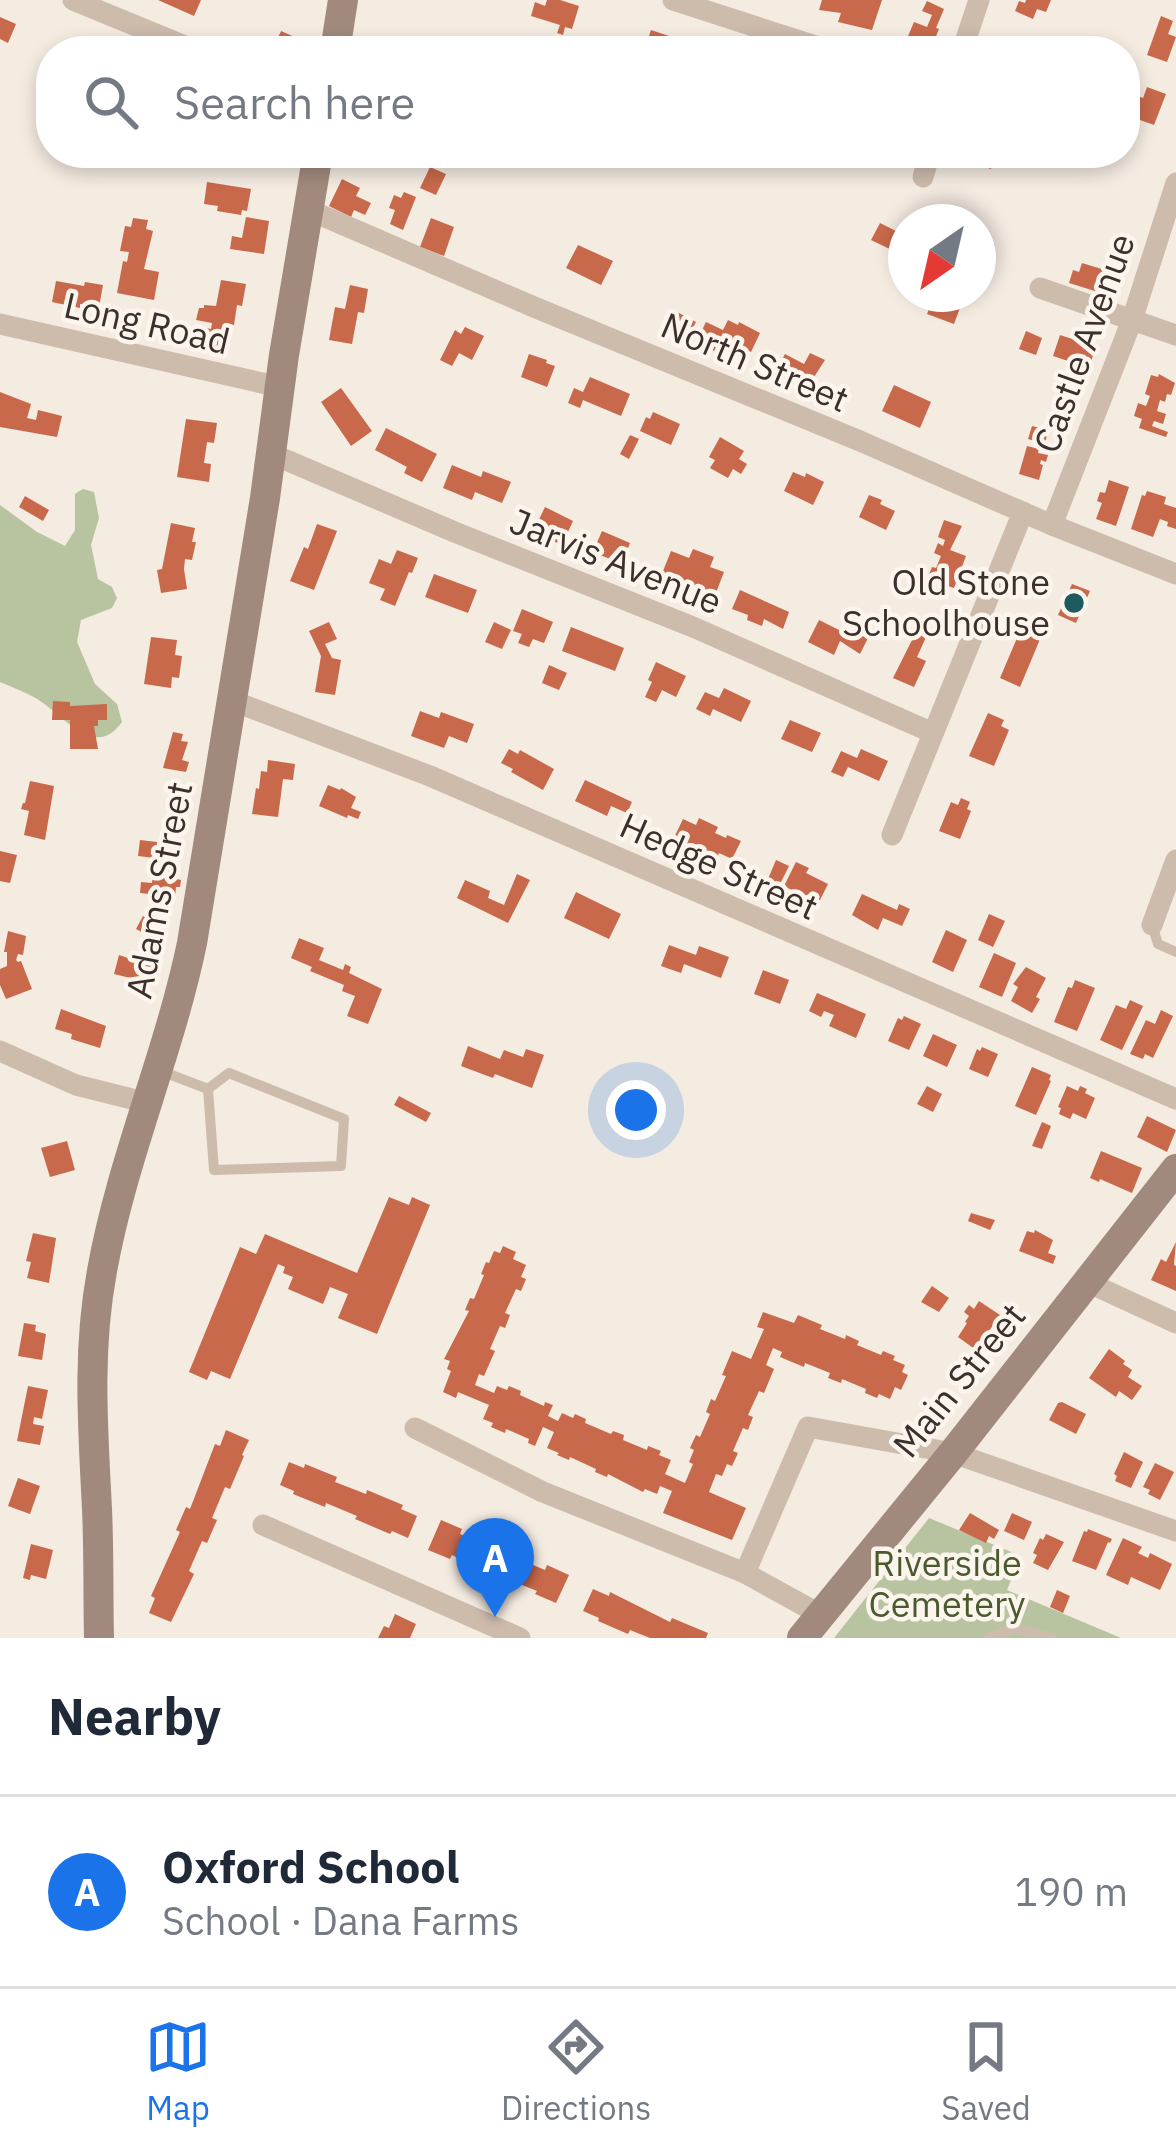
<!DOCTYPE html>
<meta charset="utf-8">
<style>
:root{--surface:#fff;--page:#f6f6f7;--text:#1f2937;--muted:#747a83;--line:#e0e1e3;--accent:#1a73e8}
body{margin:0;font-family:"IBM Plex Sans",sans-serif;background:var(--page);color:var(--text)}
.compass{position:absolute;left:888px;top:204px;width:108px;height:108px;border-radius:50%;background:var(--surface);box-shadow:0 6px 18px #0003;rotate:214deg}
.you{position:absolute;left:636px;top:1110px;width:42px;height:42px;margin:-30px;border:9px solid #fff;border-radius:50%;background:#1a73e8;box-shadow:0 0 0 18px #1a73e833}
.badge{display:grid;place-items:center;width:78px;height:78px;border-radius:50%;background:var(--accent);color:#fff;font-size:39px;font-weight:700}
.pin{position:absolute;translate:-50% -99px;filter:drop-shadow(0 3px 6px #0008)}
.pin::after{content:'';position:absolute;top:63px;width:42px;height:36px;background:inherit;clip-path:polygon(0 0,100% 0,50% 100%)}
.list{margin:0;padding:0;list-style:none}
h2{display:flex;justify-content:space-between;align-items:center;height:156px;margin:0;padding:0 48px;font-size:51px}
h2 small{font-size:39px;font-weight:400;color:var(--muted)}
.list li{display:grid;grid-template-columns:78px 1fr auto;gap:36px;align-items:center;box-sizing:border-box;height:192px;padding:0 48px;border-top:3px solid var(--line)}
.list b{display:block;font-size:45px;white-space:nowrap}
.list p{margin:0;font-size:39px;white-space:nowrap;color:var(--muted)}
.list em{font-size:39px;font-style:normal;color:var(--muted)}
.icon{flex:none;width:66px;height:66px;fill:none;stroke:currentColor;stroke-width:2;stroke-linecap:round;stroke-linejoin:round}
.map{position:relative;flex:none;width:1176px;height:1638px;overflow:hidden}
.search{position:absolute;background:var(--surface);box-shadow:0 6px 18px #0003;left:36px;right:36px;top:36px;height:132px;display:flex;align-items:center;gap:30px;box-sizing:border-box;padding:0 42px;border-radius:48px;color:var(--muted);font-size:45px}
.sheet{height:348px;background:var(--surface)}
nav{display:flex;justify-content:space-around;align-items:center;box-sizing:border-box;height:168px;border-top:3px solid var(--line);background:var(--surface);font-size:33px;color:var(--muted)}
nav a{display:grid;justify-items:center;gap:6px}
nav .on{color:var(--accent)}
.map>svg:first-child{display:block}
.green{fill:#b8c4a0}
.building{fill:#c8694b}
.lines{fill:none;stroke-linecap:round;stroke-linejoin:round}
.service{stroke:#cdbbac;stroke-width:10}
.minor{stroke:#cdbbac;stroke-width:21}
.secondary{stroke:#a18a7d;stroke-width:30}
.poi-dot{fill:#1f5a5e;stroke:#fbf5ee;stroke-width:4.5}
.labels{text-anchor:middle;stroke-width:9;stroke-linejoin:round;paint-order:stroke}
.street-label{font-size:36px;fill:#3b302b;stroke:#fbf5ee}
.poi-label{font-size:36px;fill:#3b302b;stroke:#fbf5ee;text-anchor:end}
.park-label{font-size:36px;fill:#4a5a2e;stroke:#fbf5ee}
</style>
<div class="map">
<svg width="1176" height="1638" viewBox="0 0 1176 1638">
<rect width="100%" height="100%" fill="#f4ebe1"/>
<g class="green">
<path d="M83 489 94 492 99 518 91 545 98 579 112 587 117 598 112 608 81 620 77 642 95 684 117 704 122 722C96 759 66 719 43 703 31 694 14 688 0 682V505L37 532 65 546 75 530V494Z"/>
<path d="M929 1518 1021 1556 1007 1590 1121 1638H834Z"/>
</g>
<g class="building">
<path d="M158 0H201L194 16Z"/>
<path d="M547 0H560L579 6 572 29 565 27 563 35 557 33 560 25 531 16 535 2 545 6Z"/>
<path d="M822 0H882L872 30 838 22 841 13 819 10Z"/>
<path d="M1026 0H1051L1046 12 1037 9 1033 19 1015 11 1019 1 1025 3Z"/>
<path d="M927 1 944 9 936 28 939 29 930 51H909L903 48 914 22 927 27 932 15 922 11Z"/>
<path d="M1161 16 1173 21 1168 34 1176 37 1167 62 1147 55Z"/>
<path d="M0 17 16 24 8 43 0 39Z"/>
<path d="M651 30 678 39 674 51H644Z"/>
<path d="M281 31 306 42 305 45 318 51H272Z"/>
<path d="M1147 87 1166 94 1154 125 1126 115 1133 94 1143 98Z"/>
<path d="M970 153H993L991 157 995 158 991 169 967 161Z"/>
<path d="M430 167 446 174 436 195 420 188Z"/>
<path d="M342 179 360 188 356 196 371 203 365 215 354 210 351 217 329 206Z"/>
<path d="M207 182 251 189 247 211 242 210 241 215 217 211 218 206 204 204Z"/>
<path d="M404 192 416 197 403 230 390 224 395 210 389 208 394 195 401 198Z"/>
<path d="M246 217 269 221 264 254 230 249 232 236 242 238Z"/>
<path d="M133 218 148 220 146 229 153 231 144 269 159 272 154 300 117 293 123 261 127 262 129 252 120 251 125 226 131 227Z"/>
<path d="M431 218 454 227 444 256 420 247Z"/>
<path d="M880 223 904 235 896 252 871 240Z"/>
<path d="M578 245 613 261 601 285 566 268Z"/>
<path d="M1082 263 1118 274 1111 296 1069 283 1073 270 1079 272Z"/>
<path d="M221 280 246 284 242 306 237 305 234 325 230 324 228 334 231 335 227 354 202 349 206 328 211 329 212 323 196 320 199 308H204V305L216 306Z"/>
<path d="M56 281 84 286 85 282 103 285 99 307 80 304V308L52 302Z"/>
<path d="M350 285 368 289 364 313 358 312 352 344 329 340 335 307 345 309Z"/>
<path d="M935 294H965L954 324 927 314Z"/>
<path d="M677 312 696 322 685 343 667 333Z"/>
<path d="M728 320 738 325 739 322 760 333 751 352 730 341 732 338 723 333 714 351 696 342 706 322 723 330Z"/>
<path d="M465 327 484 336 472 360 459 353 452 366 440 360 455 330 461 334Z"/>
<path d="M1026 331 1042 338 1036 355 1019 349Z"/>
<path d="M1060 335 1088 344 1086 349 1094 352 1089 368 1053 356Z"/>
<path d="M810 353 825 360 805 391 774 374 785 354 804 364Z"/>
<path d="M529 354 547 360 546 363 555 366 547 387 521 377Z"/>
<path d="M1159 374 1175 383 1171 395 1167 394 1165 402 1160 400 1157 411 1166 414 1163 424 1154 421 1152 426 1168 432 1166 437 1139 428 1142 419 1134 416 1138 403 1146 406 1150 396 1145 394 1151 375 1158 377Z"/>
<path d="M590 377 630 394 621 416 583 400 580 408 568 403 574 388 583 392Z"/>
<path d="M894 385 931 402 920 428 882 411Z"/>
<path d="M341 388 372 431 351 446 321 402Z"/>
<path d="M0 392 31 404 27 418 36 420 38 410 62 416 57 437 0 427Z"/>
<path d="M653 412 680 424 671 445 640 431 646 417 650 419Z"/>
<path d="M186 419 217 423 214 443 207 442 204 463 211 464 209 482 177 477Z"/>
<path d="M1032 426 1048 430 1045 444 1028 439Z"/>
<path d="M386 428 437 454 422 482 404 473 407 467 375 450Z"/>
<path d="M630 435 639 439 629 459 620 454Z"/>
<path d="M720 437 744 451 739 459 747 464 741 474 733 469 728 478 710 468 715 460 709 457Z"/>
<path d="M1027 446 1039 449 1038 453 1048 455 1046 462 1041 460 1040 464 1043 465 1039 480 1019 474Z"/>
<path d="M452 465 481 477 483 471 511 482 502 503 475 492 472 500 443 488Z"/>
<path d="M793 472 805 477 806 473 824 482 813 505 784 491Z"/>
<path d="M1109 480 1129 487 1116 526 1096 519 1102 503 1097 501 1100 492 1105 493Z"/>
<path d="M1147 491 1166 497 1164 504 1176 508V529L1167 526 1168 522 1160 519 1153 537 1131 529 1142 495 1145 496Z"/>
<path d="M869 495 882 500 880 504 895 511 886 530 859 517Z"/>
<path d="M25 496 49 510 43 521 19 507Z"/>
<path d="M545 507 573 521 562 545 533 532Z"/>
<path d="M944 520 962 526 950 550 966 556 954 588 927 579 932 567 936 568 941 556 934 553 938 543 943 546 945 540 938 537Z"/>
<path d="M171 523 195 528 192 542H196L192 560 185 559 184 569 187 589 161 593 157 570 162 569Z"/>
<path d="M317 524 337 531 314 590 290 581 304 547 308 549Z"/>
<path d="M602 531 630 543 622 564 593 552Z"/>
<path d="M693 549 714 557 710 567 724 572 714 598 674 582 673 587 659 581 671 551 689 558Z"/>
<path d="M397 550 418 558 412 573 409 572 395 606 380 600 385 589 369 583 379 559 391 564Z"/>
<path d="M434 574 477 590 468 613 425 597Z"/>
<path d="M1072 584 1090 591 1076 623 1058 615Z"/>
<path d="M740 590 789 612 783 629 764 619 762 626 747 620 748 615 732 609Z"/>
<path d="M522 609 553 622 544 643 533 639 529 647 518 643 522 634 513 631Z"/>
<path d="M819 620 849 635 853 628 869 636 860 654 840 641 834 655 808 642Z"/>
<path d="M329 622 337 639 325 644 332 658 341 660 335 695 315 692 321 656 309 631Z"/>
<path d="M494 622 511 630 502 649 485 642Z"/>
<path d="M1023 624 1043 632 1020 687 1000 678Z"/>
<path d="M571 627 624 648 615 671 562 651Z"/>
<path d="M917 630 927 635 917 657 926 661 914 687 893 678Z"/>
<path d="M151 637 177 640 175 655 182 656 179 678 172 677 171 688 144 684Z"/>
<path d="M656 662 686 676 676 697 662 690 656 702 645 697 652 682 648 680Z"/>
<path d="M549 665 567 673 559 690 542 683Z"/>
<path d="M724 688 751 701 741 722 713 709 710 716 696 709 705 692 719 698Z"/>
<path d="M53 701 70 702V706L107 704V720H98V726H94L98 749H70V720H52Z"/>
<path d="M420 711 439 718 441 712 474 724 467 743 449 736 444 748 411 736Z"/>
<path d="M988 713 1004 720 1001 726 1009 730 994 766 969 756Z"/>
<path d="M790 720 821 733 812 752 781 739Z"/>
<path d="M173 732 183 734 181 741 188 742 182 760 189 762 186 772 163 768Z"/>
<path d="M509 749 518 754 520 750 554 769 543 790 511 772 513 769 501 763Z"/>
<path d="M861 749 888 761 879 781 848 767 843 777 831 772 841 751 857 758Z"/>
<path d="M268 760 295 764 293 780 283 779 278 817 252 814 256 788 259 789 261 771 267 772Z"/>
<path d="M585 780 632 802 627 813 611 806 607 816 575 801Z"/>
<path d="M30 781 54 786 45 840 24 835 29 811 21 809 23 803H25Z"/>
<path d="M328 785 340 790 341 788 356 797 351 808 361 812 358 819 348 815 347 818 319 806Z"/>
<path d="M961 798 970 802 967 809 971 811 960 839 939 831 951 802 958 805Z"/>
<path d="M699 818 718 827 715 833 726 838 727 835 741 841 732 859 719 853 717 858 687 845 684 850 671 844 683 819 696 825Z"/>
<path d="M140 840 157 842 155 858 138 856Z"/>
<path d="M0 851 17 855 10 883 0 881Z"/>
<path d="M776 860 789 866 780 884 768 879Z"/>
<path d="M796 862 809 868 806 873 828 884 815 910 804 904 807 898 784 886Z"/>
<path d="M154 864 179 867 177 879 181 880 180 887H176L175 897 140 893 141 882 152 883Z"/>
<path d="M517 874 530 880 508 923 457 898 465 880 490 891 488 898 504 905Z"/>
<path d="M576 892 621 914 609 939 564 918Z"/>
<path d="M862 894 897 910 899 904 910 909 902 926 883 918 878 930 852 915Z"/>
<path d="M989 914 1005 921 993 947 978 940Z"/>
<path d="M143 916 160 926 153 938 136 929Z"/>
<path d="M946 930 967 940 953 972 932 962Z"/>
<path d="M8 931 26 936 23 955 18 954 16 960 18 962 21 961 32 989 6 999 0 985V969L7 966V952H4Z"/>
<path d="M299 938 324 948 319 960 343 970 345 964 351 967 349 973 382 989 368 1024 347 1016 355 996 342 991 344 985 310 971 312 967 291 958Z"/>
<path d="M669 945 696 955 699 946 729 957 721 978 684 964 681 973 661 966Z"/>
<path d="M129 952 138 955 137 960 156 965 151 983 114 974 119 955 128 958Z"/>
<path d="M994 953 1016 963 1002 997 979 987Z"/>
<path d="M1026 967 1046 978 1036 997 1040 999 1032 1013 1011 1001 1018 987 1013 984Z"/>
<path d="M763 970 789 980 780 1004 754 994Z"/>
<path d="M1075 980 1095 988 1077 1031 1054 1022 1068 987 1072 988Z"/>
<path d="M817 993 866 1014 856 1038 829 1026 834 1015 824 1011 821 1017 809 1011Z"/>
<path d="M1130 1000 1143 1006 1122 1050 1100 1040 1116 1005 1126 1009Z"/>
<path d="M61 1009 106 1026 100 1048 71 1039 72 1034 55 1029Z"/>
<path d="M1161 1010 1173 1016 1153 1058 1145 1054 1143 1059 1130 1054 1146 1020 1155 1024Z"/>
<path d="M904 1016 921 1024 909 1050 888 1041 898 1018 902 1020Z"/>
<path d="M933 1034 957 1045 947 1067 923 1056Z"/>
<path d="M468 1046 500 1059 504 1050 523 1057 526 1049 544 1055 532 1088 495 1074 493 1078 461 1066Z"/>
<path d="M982 1047 998 1054 988 1077 969 1069 977 1049 980 1051Z"/>
<path d="M1032 1067 1051 1075 1049 1080 1051 1081 1036 1115 1015 1106Z"/>
<path d="M927 1086 942 1094 933 1112 917 1104Z"/>
<path d="M1067 1086 1078 1091 1080 1086 1087 1089 1085 1093 1095 1098 1086 1119 1073 1113 1070 1119 1059 1114 1061 1108 1058 1107Z"/>
<path d="M399 1096 431 1113 426 1122 394 1105Z"/>
<path d="M1147 1116 1176 1130 1167 1152 1137 1137Z"/>
<path d="M1042 1122 1051 1126 1042 1149 1032 1146Z"/>
<path d="M67 1141 75 1170 50 1177 41 1148Z"/>
<path d="M1101 1151 1142 1168 1132 1193 1100 1179 1099 1182 1090 1178Z"/>
<path d="M389 1197 409 1205 412 1197 430 1205 377 1334 338 1318 348 1294 330 1287 323 1304 288 1289 293 1277 283 1273 285 1267 278 1264 230 1379 211 1371 207 1380 189 1372 240 1247 256 1254 265 1234 357 1273Z"/>
<path d="M971 1213 995 1220 990 1230 968 1221Z"/>
<path d="M1035 1230 1053 1240 1048 1253 1056 1256 1053 1264 1019 1251 1027 1231 1034 1233Z"/>
<path d="M33 1233 56 1238 49 1283 27 1278 31 1262 26 1261Z"/>
<path d="M1176 1242 1174 1265 1176 1266V1291L1151 1280 1161 1259 1166 1262Z"/>
<path d="M503 1246 516 1252 513 1259 526 1265 521 1277 526 1279 521 1291 516 1289 505 1313 510 1315 505 1328 500 1326 490 1349 495 1351 484 1376 479 1374 475 1385 494 1393 497 1386 507 1390 509 1386 521 1391 520 1395 544 1406 545 1402 553 1405 548 1416 558 1421 562 1413 573 1418 575 1414 586 1419 585 1423 611 1434 613 1431 624 1435 623 1440 647 1450 648 1446 661 1451 659 1455 671 1460 665 1474 685 1483 693 1464 689 1462 694 1450 690 1448 696 1435 700 1437 710 1414 706 1412 711 1399 715 1401 726 1376 722 1375 732 1351 751 1359 764 1329 757 1327 763 1312 794 1323 798 1315 822 1325 820 1329 845 1339 846 1335 859 1341 857 1345 881 1355 883 1351 895 1356 893 1360 905 1365 902 1372 908 1375 901 1390 895 1387 890 1399 879 1394 877 1398 865 1393 866 1389 842 1379 841 1383 828 1378 830 1373 805 1363 804 1367 780 1357 782 1352 773 1348 766 1365 774 1369 764 1393 759 1391 748 1415 753 1417 748 1430 743 1428 733 1451 738 1453 732 1466 727 1464 722 1476 716 1474 709 1492 746 1508 732 1540 663 1513 672 1491 660 1486 657 1494 645 1489 643 1492 608 1474 607 1477 595 1472 596 1469 570 1457 569 1460 557 1455 559 1453 547 1448 554 1432 543 1427 535 1446 528 1443 529 1439 506 1429 505 1433 491 1427 493 1423 483 1419 489 1405 458 1392 456 1398 443 1392 451 1371 447 1369 450 1361 444 1359 469 1311 465 1310 470 1298 474 1299 484 1275 481 1274 486 1262 489 1263 494 1251 500 1253Z"/>
<path d="M932 1286 949 1298 939 1312 921 1302Z"/>
<path d="M979 1301 1000 1315 976 1350 958 1337 967 1323 965 1322 969 1316 964 1312 969 1305 974 1309Z"/>
<path d="M24 1323 36 1325 35 1331 46 1334 42 1360 18 1356Z"/>
<path d="M1109 1349 1125 1361 1123 1364 1132 1370 1128 1377 1142 1386 1132 1400 1119 1391 1116 1397 1089 1378Z"/>
<path d="M28 1386 48 1390 42 1419 34 1417 33 1424 44 1426 40 1445 17 1441Z"/>
<path d="M1062 1402 1086 1414 1076 1434 1049 1420 1058 1403Z"/>
<path d="M226 1430 249 1440 242 1455 244 1456 230 1489 225 1487 212 1518 217 1520 207 1543 202 1541 189 1571 194 1574 171 1622 149 1613 155 1598 151 1596 180 1532 176 1530 186 1507 190 1509 215 1444 220 1446Z"/>
<path d="M1124 1452 1143 1462 1131 1488 1115 1481 1117 1476 1114 1474Z"/>
<path d="M289 1462 304 1468 305 1464 337 1477 335 1482 366 1494 367 1490 403 1505 401 1509 417 1516 408 1538 392 1531 390 1534 355 1519 357 1516 326 1503 325 1507 293 1494 294 1491 280 1485Z"/>
<path d="M1155 1463 1174 1472 1160 1500 1148 1494 1150 1490 1143 1487Z"/>
<path d="M18 1478 40 1486 30 1514 8 1506Z"/>
<path d="M970 1513 999 1530 994 1539 989 1536 986 1543 959 1530Z"/>
<path d="M1012 1513 1032 1522 1024 1540 1004 1531Z"/>
<path d="M441 1520 462 1529 460 1534 492 1547 494 1543 516 1552 514 1557 545 1570 547 1565 569 1575 556 1603 535 1594 537 1591 505 1578 504 1581 452 1555 450 1559 428 1550Z"/>
<path d="M1088 1529 1112 1539 1110 1543 1108 1542 1096 1570 1072 1561 1084 1531 1087 1532Z"/>
<path d="M1046 1534 1064 1542 1048 1570 1033 1563 1037 1555 1033 1553 1040 1538 1043 1540Z"/>
<path d="M1123 1538 1142 1547 1138 1553 1148 1558 1150 1553 1172 1564 1160 1590 1131 1577 1128 1585 1106 1575Z"/>
<path d="M31 1544 53 1550 46 1579 31 1575 30 1580 23 1578Z"/>
<path d="M593 1589 609 1596 610 1592 670 1622 672 1618 708 1633 706 1638H650L630 1630 628 1634 598 1621 599 1618 583 1611Z"/>
<path d="M1057 1590 1070 1596 1063 1613 1050 1607Z"/>
<path d="M395 1614 416 1624 410 1638H378L384 1626 389 1628Z"/>
</g>
<g class="lines">
<g class="service">
<path d="M1152 925 1158 944 1176 952"/>
<path d="M161 1071 208 1089 214 1170 341 1166 344 1119 229 1073 208 1089"/>
<path d="M988 1638 1015 1628 1051 1638"/>
</g>
<g class="minor">
<path d="M73 0 197 51"/>
<path d="M673 0 831 51"/>
<path d="M962 51 979 0"/>
<path d="M923 177 930 153"/>
<path d="M309 210 534 307 860 441 1052 525 1176 574"/>
<path d="M1040 288 1176 335"/>
<path d="M0 324 280 387"/>
<path d="M272 454 457 533 693 627 933 733"/>
<path d="M1052 525 1132 320 1176 183"/>
<path d="M233 701 430 776 1176 1099"/>
<path d="M892 835 1023 512"/>
<path d="M1152 925 1176 860"/>
<path d="M0 1051 76 1085 148 1103"/>
<path d="M1087 1282 1176 1323"/>
<path d="M415 1428 543 1492 745 1573"/>
<path d="M263 1525 520 1638"/>
<path d="M821 1615 745 1573 808 1427 953 1453 1176 1531"/>
</g>
<g class="secondary">
<path d="M335 51 343 0"/>
<path d="M99 1638C98 1595 99 1552 97 1509 93 1429 87 1351 102 1271 122 1159 169 1054 192 943L265 498 284 355 318 153"/>
<path d="M802 1638 953 1453 1176 1169"/>
</g>
</g>
<circle class="poi-dot" cx="1074" cy="603" r="12"/>
<g class="labels">
<g class="street-label">
<text transform="translate(147 323) rotate(13)" y="13">Long Road</text>
<text transform="translate(1084 343) rotate(-70)" y="13">Castle Avenue</text>
<text transform="translate(755 362) rotate(23)" y="13">North Street</text>
<text transform="translate(616 561) rotate(22)" y="13">Jarvis Avenue</text>
<text transform="translate(719 866) rotate(24)" y="13">Hedge Street</text>
<text transform="translate(159 890) rotate(-79)" y="13">Adams Street</text>
<text transform="translate(959 1380) rotate(-51)" y="13">Main Street</text>
</g>
<g class="poi-label">
<text x="1050" y="595">Old Stone<tspan x="1050" dy="41">Schoolhouse</tspan></text>
</g>
<g class="park-label">
<text x="947" y="1576">Riverside<tspan x="947" dy="41">Cemetery</tspan></text>
</g>
</g>
</svg>
<svg class="compass" viewBox="-18 -18 36 36"><path d="M0-13l5 13h-10z" fill="#e53935"/><path d="M0 13l5-13h-10z" fill="#747a83"/></svg>
<div class="you"></div>
<div class="pin badge" style="left:495px;top:1617px">A</div>
<div class="search"><svg class="icon" aria-label="search" viewBox="0 0 24 24"><circle cx="10" cy="10" r="6"/><path d="M15 15l6 6"/></svg>Search here</div>
</div>
<section class="sheet">
<h2>Nearby<small></small></h2>
<ul class="list">
<li><span class="badge">A</span><div><b>Oxford School</b><p>School · Dana Farms</p></div><em>190 m</em></li>
</ul>
</section>
<nav>
<a class="on"><svg class="icon" aria-label="map" viewBox="0 0 24 24"><path d="M3 6l6-2 6 2 6-2v14l-6 2-6-2-6 2zM9 4v14M15 6v14"/></svg>Map</a>
<a><svg class="icon" aria-label="directions" viewBox="0 0 24 24"><path d="M12 3l9 9-9 9-9-9zM9 14v-3h6M13 9l2 2-2 2"/></svg>Directions</a>
<a><svg class="icon" aria-label="saved" viewBox="0 0 24 24"><path d="M7 4h10v16l-5-4-5 4z"/></svg>Saved</a>
</nav>
